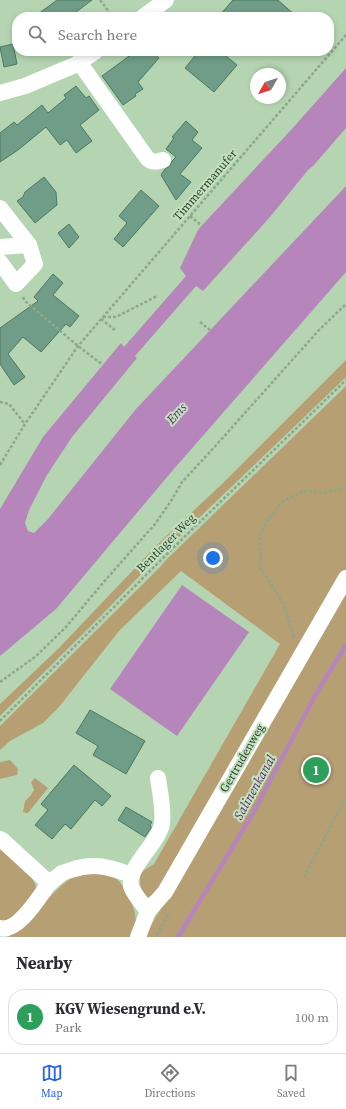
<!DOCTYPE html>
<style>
:root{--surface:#fff;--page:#f2f2f3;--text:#2b2b33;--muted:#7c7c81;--line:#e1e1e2;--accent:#2563eb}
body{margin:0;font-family:"Source Serif 4",serif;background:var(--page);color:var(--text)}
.compass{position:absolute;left:250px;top:68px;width:36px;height:36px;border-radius:50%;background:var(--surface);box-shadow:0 2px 6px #0003;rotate:231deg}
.you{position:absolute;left:213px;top:558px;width:14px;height:14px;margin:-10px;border:3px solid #fff;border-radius:50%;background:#1a73e8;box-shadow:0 0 0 6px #1a73e833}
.badge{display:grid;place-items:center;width:26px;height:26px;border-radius:50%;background:var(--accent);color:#fff;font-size:13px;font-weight:700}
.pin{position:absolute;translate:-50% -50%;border:2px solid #fff;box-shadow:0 1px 4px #0006}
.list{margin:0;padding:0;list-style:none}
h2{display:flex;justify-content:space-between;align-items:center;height:52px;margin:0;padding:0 16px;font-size:17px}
h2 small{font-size:13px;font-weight:400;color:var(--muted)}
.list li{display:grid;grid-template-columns:26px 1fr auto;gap:12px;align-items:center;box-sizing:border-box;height:56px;margin:0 8px 8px;padding:0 8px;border:1px solid var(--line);border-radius:16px}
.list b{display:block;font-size:15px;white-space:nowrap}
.list p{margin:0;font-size:13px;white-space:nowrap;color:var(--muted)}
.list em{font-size:13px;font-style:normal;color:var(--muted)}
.icon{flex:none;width:22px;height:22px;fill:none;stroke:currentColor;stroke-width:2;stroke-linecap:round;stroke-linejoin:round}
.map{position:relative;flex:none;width:346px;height:937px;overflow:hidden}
.search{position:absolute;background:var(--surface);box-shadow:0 2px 6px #0003;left:12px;right:12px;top:12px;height:44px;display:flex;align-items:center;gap:10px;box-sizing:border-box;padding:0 14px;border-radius:16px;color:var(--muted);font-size:15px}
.sheet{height:116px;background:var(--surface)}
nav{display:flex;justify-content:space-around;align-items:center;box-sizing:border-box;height:56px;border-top:1px solid var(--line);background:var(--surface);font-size:11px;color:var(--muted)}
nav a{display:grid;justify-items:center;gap:2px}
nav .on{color:var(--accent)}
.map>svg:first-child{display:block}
.green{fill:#b79f74}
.water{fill:#b585bb}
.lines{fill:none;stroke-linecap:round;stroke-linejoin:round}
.stream{stroke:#b585bb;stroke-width:4.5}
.building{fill:#709d87;stroke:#4c7863}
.path{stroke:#8da78a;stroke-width:2.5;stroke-dasharray:3 2;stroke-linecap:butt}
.minor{stroke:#fff;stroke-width:16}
.labels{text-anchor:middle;stroke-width:4;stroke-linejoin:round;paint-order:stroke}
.street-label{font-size:12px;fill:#344133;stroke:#c2e2bf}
.water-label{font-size:13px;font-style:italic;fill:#682d70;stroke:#c2e2bf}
</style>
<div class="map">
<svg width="346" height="937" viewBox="0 0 346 937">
<rect width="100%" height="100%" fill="#b5d5b2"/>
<g class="green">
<path d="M346 360V377L153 562 97 620 0 716V704L59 648 115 589 161 541 221 485Z"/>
<path d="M346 386V570L268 701 155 895 145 898C142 891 137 879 142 872 145 869 150 866 154 864L280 644 181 571 119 631 59 707 43 723 10 741 0 750V726L160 567 166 560Z"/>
<path d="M346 591V937H144L171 892Z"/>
<path d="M10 760 18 769 17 775 0 779V762Z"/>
<path d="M35 778 48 788 28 813H26L23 812 25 801 31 795 34 790 31 782Z"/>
<path d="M0 849C10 857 35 875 36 888 37 892 34 899 33 903L0 925Z"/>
<path d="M88 871C94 873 106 873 112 876 125 882 136 908 136 922 136 927 134 932 133 937H8L62 885 75 875Z"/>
</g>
<g class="water">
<path d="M346 68V128L313 166 308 170 270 217 203 291 196 286 135 356 137 358 72 437 47 475 29 510 25 523 28 531 34 533 48 519 136 409 346 186V272L173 470 56 609 0 656V509L43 437 121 343 124 347 186 276 180 268 198 230 206 221 291 130Z"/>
<path d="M182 585 249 632 177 736 110 689Z"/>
</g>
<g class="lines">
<path class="stream" d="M178 937 252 815 317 692 346 645"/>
</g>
<g class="building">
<path d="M57 0H92L76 12 80 17H34Z"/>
<path d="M233 0H278L297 17H218Z"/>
<path d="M13 44 17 64 4 67 0 47Z"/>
<path d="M136 51H151L159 58 138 82 143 89 135 94 136 96 123 105 102 76Z"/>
<path d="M199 51H220L237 65 214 92 185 68Z"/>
<path d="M76 86 86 98 89 96 99 110 80 125 92 141 76 153 67 140 60 145 46 127 18 150 0 162V133L14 122 17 125 42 105 48 113 66 98 64 95Z"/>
<path d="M186 121 198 132 192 140 202 148 180 174 191 182 176 200 161 175 165 169 170 166 172 161 176 157 166 149 174 138 172 137Z"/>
<path d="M44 177 56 192 57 205 35 223 17 201 23 197 25 192Z"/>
<path d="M141 190 159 206 123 247 114 239 127 223 119 216Z"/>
<path d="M69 224 79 237 69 248 58 233Z"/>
<path d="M53 274 63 283 53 295 79 316 70 327 66 324 41 352 23 337 8 354 25 377 14 385 0 364V328L38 301 34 297Z"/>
<path d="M90 710 145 741 126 774 93 755 98 746 76 733Z"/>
<path d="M74 765 111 796 102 806 95 800 71 829 65 824 52 839 35 825 48 810 41 804Z"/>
<path d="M126 807 152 822 150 825 151 826V828L145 837 118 820Z"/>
</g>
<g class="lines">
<g class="path">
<path d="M100 0 113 17"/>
<path d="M190 216 202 226"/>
<path d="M23 297 25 301 78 346 103 365"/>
<path d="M103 317H116L157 296"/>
<path d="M101 319 115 330"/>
<path d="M200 322 210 330"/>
<path d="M0 402 9 404 25 424"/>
<path d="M0 465 25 424 78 346 346 35"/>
<path d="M294 637 283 603 260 567 261 559 260 536 268 520 282 502 303 491 321 493 340 490 346 486"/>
<path d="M0 682 35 657 66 627 102 584 155 524 171 501 182 482 210 452 319 330 346 304"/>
<path d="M0 721 172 549 346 380"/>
<path d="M304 877 346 797"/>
<path d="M157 935 170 911"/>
</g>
<g class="minor">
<path d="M143 17 166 0"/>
<path d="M79 62 147 158C152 163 156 162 163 160"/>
<path d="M0 93 25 86 75 65 96 51"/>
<path d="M0 208 29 245"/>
<path d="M0 247 29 245 35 264 16 284 0 262"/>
<path d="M0 839 2 840 49 883"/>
<path d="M148 911C143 905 133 893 131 886 127 867 158 844 162 824 164 809 160 793 158 778"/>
<path d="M0 928C18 933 39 897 48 885 52 881 58 876 62 873 65 872 68 871 71 870 93 862 110 867 131 875"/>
<path d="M138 937 148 911 165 892 346 578"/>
</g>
</g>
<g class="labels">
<g class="street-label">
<text transform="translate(205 185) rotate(-49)" y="4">Timmermanufer</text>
<text transform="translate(166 543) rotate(-45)" y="4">Bentlager Weg</text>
<text transform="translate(242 758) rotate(-60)" y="4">Gertrudenweg</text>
</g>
<g class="water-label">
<text transform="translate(176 413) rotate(-48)" y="5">Ems</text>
<text transform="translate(254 787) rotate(-61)" y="5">Salinenkanal</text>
</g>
</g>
</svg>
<svg class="compass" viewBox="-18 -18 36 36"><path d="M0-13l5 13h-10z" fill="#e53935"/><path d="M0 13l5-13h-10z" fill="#7c7c81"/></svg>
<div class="you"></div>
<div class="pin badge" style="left:316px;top:770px;background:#2e9e5b">1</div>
<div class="search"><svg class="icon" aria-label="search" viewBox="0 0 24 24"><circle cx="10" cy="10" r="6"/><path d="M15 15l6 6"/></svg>Search here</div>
</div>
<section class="sheet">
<h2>Nearby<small></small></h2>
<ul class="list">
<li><span class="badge" style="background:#2e9e5b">1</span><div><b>KGV Wiesengrund e.V.</b><p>Park</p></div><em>100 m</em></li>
</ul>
</section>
<nav>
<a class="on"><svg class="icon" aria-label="map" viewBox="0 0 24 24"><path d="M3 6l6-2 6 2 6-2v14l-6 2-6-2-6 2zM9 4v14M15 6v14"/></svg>Map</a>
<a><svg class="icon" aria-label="directions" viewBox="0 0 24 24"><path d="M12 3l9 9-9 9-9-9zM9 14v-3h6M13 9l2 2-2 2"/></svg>Directions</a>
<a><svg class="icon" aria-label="saved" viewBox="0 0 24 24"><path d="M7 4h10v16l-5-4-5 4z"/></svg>Saved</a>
</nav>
